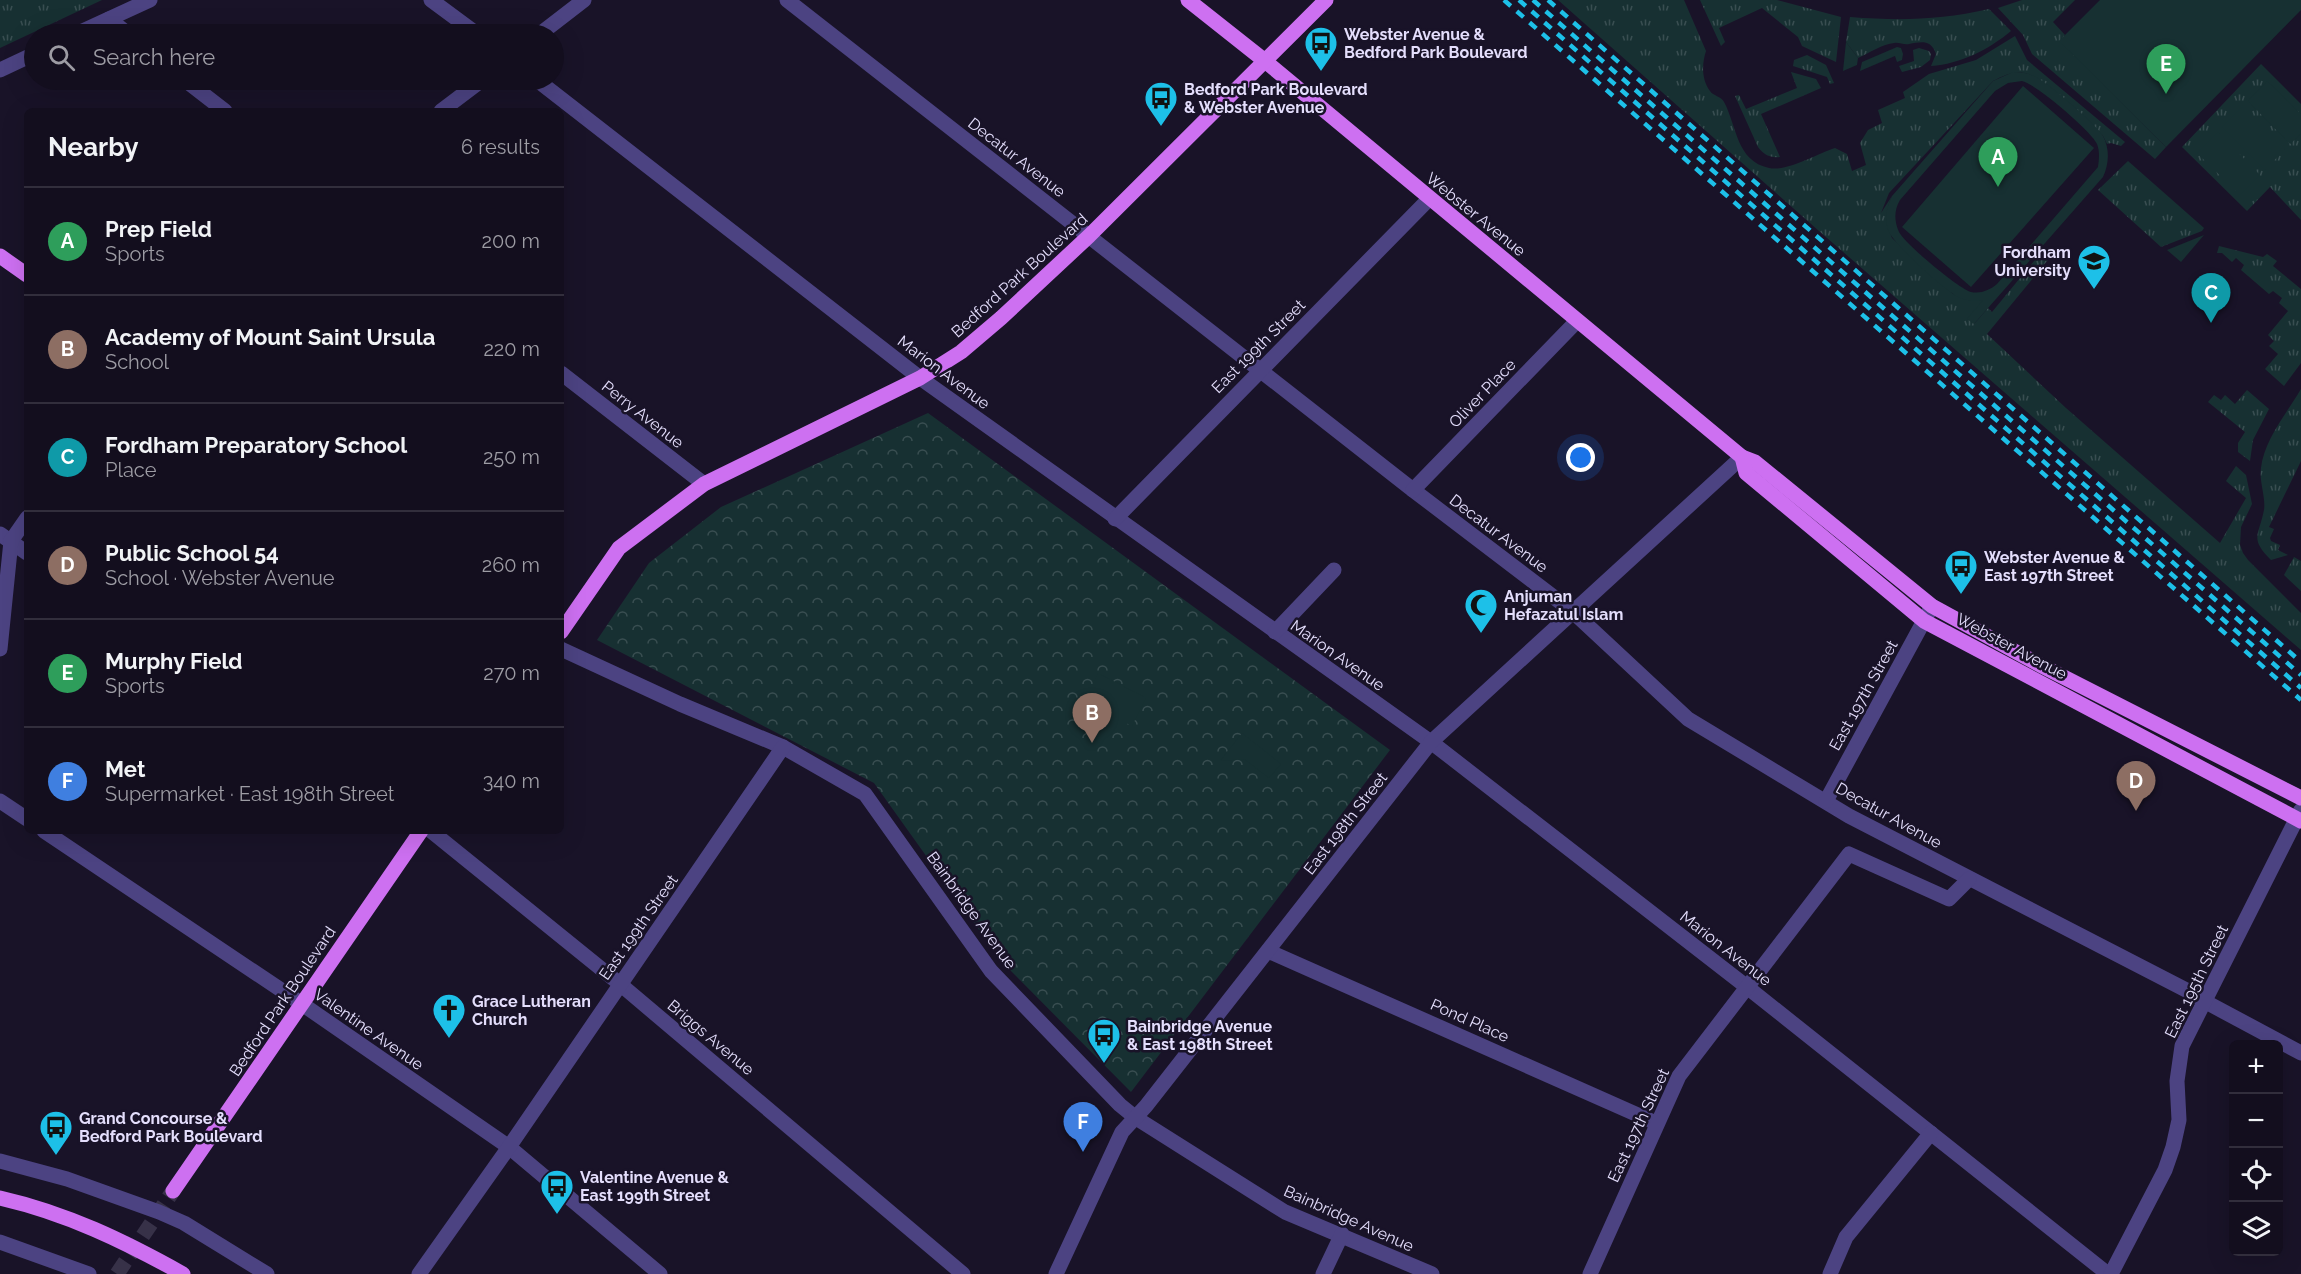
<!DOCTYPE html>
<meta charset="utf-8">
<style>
:root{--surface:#130e1e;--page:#1c1727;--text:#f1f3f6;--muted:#9d9ca4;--line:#322e3c;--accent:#1dc0e8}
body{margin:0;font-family:Raleway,sans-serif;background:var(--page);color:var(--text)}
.controls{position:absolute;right:18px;bottom:18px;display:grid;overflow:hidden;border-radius:9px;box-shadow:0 6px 24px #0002}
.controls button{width:54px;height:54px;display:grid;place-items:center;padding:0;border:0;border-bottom:2px solid var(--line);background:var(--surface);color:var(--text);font:30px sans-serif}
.you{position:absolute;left:1581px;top:458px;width:21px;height:21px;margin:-15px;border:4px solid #fff;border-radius:50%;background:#1a73e8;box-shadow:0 0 0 9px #1a73e833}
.badge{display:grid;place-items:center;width:39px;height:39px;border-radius:50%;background:var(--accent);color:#fff;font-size:20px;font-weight:700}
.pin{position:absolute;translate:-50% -50px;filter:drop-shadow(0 2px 3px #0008)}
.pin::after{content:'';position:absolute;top:32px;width:21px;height:18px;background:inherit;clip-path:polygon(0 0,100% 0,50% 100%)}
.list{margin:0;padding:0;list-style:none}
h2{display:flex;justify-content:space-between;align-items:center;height:78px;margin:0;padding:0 24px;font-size:26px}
h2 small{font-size:20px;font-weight:400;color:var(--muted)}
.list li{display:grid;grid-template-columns:39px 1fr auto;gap:18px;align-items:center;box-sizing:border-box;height:108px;padding:0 24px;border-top:2px solid var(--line)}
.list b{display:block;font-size:22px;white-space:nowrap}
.list p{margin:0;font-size:20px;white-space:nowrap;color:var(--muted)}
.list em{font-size:20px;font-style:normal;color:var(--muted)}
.icon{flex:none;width:33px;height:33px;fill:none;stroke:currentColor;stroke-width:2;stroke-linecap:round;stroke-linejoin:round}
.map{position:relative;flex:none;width:2301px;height:1274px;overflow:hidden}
.search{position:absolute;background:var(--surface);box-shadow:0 6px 24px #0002;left:24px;top:24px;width:540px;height:66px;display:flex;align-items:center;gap:15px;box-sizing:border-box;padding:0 21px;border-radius:33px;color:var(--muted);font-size:22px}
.panel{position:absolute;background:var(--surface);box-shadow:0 6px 24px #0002;left:24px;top:108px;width:540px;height:726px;border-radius:9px}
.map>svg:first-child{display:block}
.grass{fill:url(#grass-tufts)}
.forest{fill:url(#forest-crowns)}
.garden{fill:#173032;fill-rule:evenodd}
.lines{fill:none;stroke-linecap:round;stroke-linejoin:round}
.major-tunnel{stroke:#373148;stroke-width:15;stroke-dasharray:15 8;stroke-linecap:butt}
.minor{stroke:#4c4382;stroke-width:15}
.major{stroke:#cd70f1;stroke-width:15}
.rail{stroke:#1dc0e8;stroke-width:4.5;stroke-dasharray:9 8;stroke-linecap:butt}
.labels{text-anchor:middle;stroke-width:5;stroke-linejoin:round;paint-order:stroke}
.poi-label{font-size:16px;font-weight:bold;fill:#e4defc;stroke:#191328;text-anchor:start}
.street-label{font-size:16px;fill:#e4defc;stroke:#191328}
</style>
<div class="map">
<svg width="2301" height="1274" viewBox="0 0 2301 1274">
<defs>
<pattern id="grass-tufts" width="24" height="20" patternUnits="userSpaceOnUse" patternTransform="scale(1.5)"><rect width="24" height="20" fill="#173032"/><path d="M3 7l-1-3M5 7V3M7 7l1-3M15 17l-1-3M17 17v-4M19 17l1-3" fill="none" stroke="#394e51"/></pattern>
<pattern id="forest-crowns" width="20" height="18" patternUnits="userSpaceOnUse" patternTransform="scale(1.5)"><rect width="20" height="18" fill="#173032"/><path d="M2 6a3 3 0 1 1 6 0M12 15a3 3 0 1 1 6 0" fill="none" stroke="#394e51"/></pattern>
</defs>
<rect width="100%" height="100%" fill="#191328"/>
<g class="grass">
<path d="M0 0H102L0 48Z"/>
<path d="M1558 0H1684L1706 51C1702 63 1701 79 1710 91 1713 96 1721 96 1724 102 1737 126 1736 161 1769 168 1786 172 1817 154 1835 148L1847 154 1852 171 1866 165 1860 143 1868 130 1882 123 1878 110 1905 98 1903 92 1929 74 1976 60 2015 36 2027 60 2125 142 2121 146 2111 143 2107 144 2103 136C2086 121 2044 76 2024 73 2012 71 2003 76 1993 81L1889 193 1881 213 1892 196C1885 211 1886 223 1892 238L1953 294 1984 300 1974 324 1988 308 1992 312 2044 249 2052 255 1987 334 2066 408 2220 543 2246 498 2226 481 2236 466 2246 475 2252 504 2241 527 2240 545 2243 553 2248 560 2301 613V650L1819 231Z"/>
<path d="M1700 0H1777L1841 17 1836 62 1802 46 1798 37 1762 8 1719 28 1725 42 1721 46Z"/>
<path d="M2022 0H2075L2053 22 2065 35 2060 41 2166 147 2155 159 2032 54 2023 35 1998 8Z"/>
<path d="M1989 9 2011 31C1988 50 1960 64 1931 66L1936 54C1931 39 1921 42 1909 44 1904 45 1899 42 1894 43 1883 44 1869 53 1858 58L1846 42 1850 17C1901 21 1940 20 1989 9Z"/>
<path d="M1919 48 1929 51 1931 54 1930 60 1921 67 1902 72 1899 66 1914 61 1913 50Z"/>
<path d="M1807 55 1826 65 1834 83 1830 84 1827 77 1793 66 1794 60Z"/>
<path d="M2261 64 2301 104V220L2270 187 2247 211 2182 147Z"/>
<path d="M1791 72 1816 79 1821 88 1761 114 1780 157C1770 158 1764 155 1758 147L1735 96 1739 95 1746 109 1797 88Z"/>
<path d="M2128 161 2204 228 2202 231 2161 247 2098 190Z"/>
<path d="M2219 246 2263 257 2267 254 2277 261 2273 266 2301 289V363L2284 386 2265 369 2278 354 2269 346 2274 341 2268 335 2288 311 2279 303 2282 298 2273 291 2269 294 2241 270 2244 265 2236 258 2232 262 2222 253H2217Z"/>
<path d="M2301 389V461L2269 527 2274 529 2270 538 2271 541 2280 545 2278 550 2288 555 2271 560C2249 538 2259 536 2264 510 2266 497 2259 482 2261 468 2264 440 2287 413 2301 389Z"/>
<path d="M2247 390 2269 409 2253 440 2250 461 2238 452V443L2245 432 2208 402 2214 395 2221 400 2225 395 2235 404Z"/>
<path d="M2294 557 2301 561V591L2284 575Z"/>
</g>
<path class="forest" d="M928 413 1390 750 1131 1092 1002 962 874 783 597 640 649 563 721 507Z"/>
<g class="garden">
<path d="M2100 0H2301V10L2166 147 2059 41Z"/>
<path d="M1846 42 1858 58 1857 65 1843 71Z"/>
<path d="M1897 47 1901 48 1903 54 1902 60 1897 62 1895 56 1860 71 1862 62Z"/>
<path d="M2013 72C2021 72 2029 73 2036 77 2049 84 2096 124 2103 136 2110 149 2109 164 2103 177L1974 324 1967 319 1983 300C1975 301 1968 301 1960 298 1946 292 1895 245 1889 232 1884 220 1886 208 1892 196L1993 81ZM2022 81C2036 84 2091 131 2097 144 2100 152 2099 159 2098 167L1997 284C1990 290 1981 294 1971 292 1959 289 1904 243 1899 232 1894 221 1894 210 1900 200L1995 91 2008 83Z"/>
<path d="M2267 81 2301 114V134L2290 144 2248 101Z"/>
<path d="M2023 86 2094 148 1971 287 1902 227Z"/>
<path d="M2242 107 2285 149 2265 170 2222 127Z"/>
<path d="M2218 132 2260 175 2240 195 2197 153Z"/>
<path d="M2204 235 2181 262 2167 250Z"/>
<path d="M1098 673 1146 698 1132 726 1084 702Z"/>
<path d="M1242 733 1281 764 1269 778 1244 759 1220 761Z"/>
</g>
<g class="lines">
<path class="major-tunnel" d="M117 1274 173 1191"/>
<g class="minor">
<path d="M431 0 477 34"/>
<path d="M787 0 1413 490 1572 611 1688 719 1849 816 2190 992 2204 1001 2301 1053"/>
<path d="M109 19 128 34"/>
<path d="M76 34 150 0"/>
<path d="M540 34 584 0"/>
<path d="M0 70 34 54"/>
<path d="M185 80 225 111"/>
<path d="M537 80 920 378 1431 742 1747 987 2108 1274"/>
<path d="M441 111 482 80"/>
<path d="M561 373 704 484"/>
<path d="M1413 490 1577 321"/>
<path d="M1115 519 1429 199"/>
<path d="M0 534 27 553"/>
<path d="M1275 632 1334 570"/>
<path d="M0 649 11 541 27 518"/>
<path d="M561 649 680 704 783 747 865 794 991 971 1120 1105 1136 1118 1285 1212 1432 1274"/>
<path d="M0 801 27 819"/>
<path d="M1826 801 1932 606"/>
<path d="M44 831 302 1004 509 1147 660 1274"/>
<path d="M431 831 620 984 963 1274"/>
<path d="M1268 951 1656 1123"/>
<path d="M0 1161 67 1179 159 1212 184 1223 267 1274"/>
<path d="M0 1242 89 1274"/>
<path d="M419 1274 509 1147 783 747"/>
<path d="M1056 1274 1122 1132 1146 1106 1431 742 1742 457"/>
<path d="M1323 1274 1342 1234"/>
<path d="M1590 1274 1679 1076 1849 854 1949 899 1969 879"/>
<path d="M1830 1274 1846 1237 1931 1133"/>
<path d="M2111 1274 2165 1170 2173 1147 2179 1120 2177 1081 2182 1046 2301 810"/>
</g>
<g class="major">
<path d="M1188 0 1265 61 1742 457 1755 462 1932 606 2040 665 2301 798"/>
<path d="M0 256 27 275"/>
<path d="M1742 457 1746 473 1924 621 2301 821"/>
<path d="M561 632 619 548 704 484 920 378 961 352 1001 318 1089 236 1326 0"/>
<path d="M173 1191 421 831"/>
<path d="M0 1198C66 1213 124 1241 183 1274"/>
</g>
<g class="rail">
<path d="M1504 0 2301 700"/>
<path d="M1519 0 2301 688"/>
<path d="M1533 0 2301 675"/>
<path d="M1548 0 2301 662"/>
</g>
</g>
<defs>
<symbol id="bus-pin" viewBox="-11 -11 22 30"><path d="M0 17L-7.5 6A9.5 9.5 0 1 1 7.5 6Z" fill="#1dc0e8" stroke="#191328"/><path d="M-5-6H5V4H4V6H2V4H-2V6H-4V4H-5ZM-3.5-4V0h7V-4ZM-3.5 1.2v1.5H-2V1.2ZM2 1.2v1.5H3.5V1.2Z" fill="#111"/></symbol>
<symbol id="university-pin" viewBox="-11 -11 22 30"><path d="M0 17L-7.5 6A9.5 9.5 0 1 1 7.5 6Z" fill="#1dc0e8" stroke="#191328"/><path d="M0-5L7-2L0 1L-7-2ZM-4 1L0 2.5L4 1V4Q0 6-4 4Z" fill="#111"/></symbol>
<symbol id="mosque-pin" viewBox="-11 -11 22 30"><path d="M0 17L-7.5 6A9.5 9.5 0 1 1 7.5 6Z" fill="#1dc0e8" stroke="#191328"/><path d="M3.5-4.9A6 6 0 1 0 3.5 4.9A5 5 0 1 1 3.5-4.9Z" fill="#111"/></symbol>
<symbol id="church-pin" viewBox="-11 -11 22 30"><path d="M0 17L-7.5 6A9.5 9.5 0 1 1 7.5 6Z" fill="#1dc0e8" stroke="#191328"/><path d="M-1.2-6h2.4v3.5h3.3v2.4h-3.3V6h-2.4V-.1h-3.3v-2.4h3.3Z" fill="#111"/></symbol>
</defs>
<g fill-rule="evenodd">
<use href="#bus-pin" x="1302" y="24" width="38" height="52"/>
<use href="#bus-pin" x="1142" y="79" width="38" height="52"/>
<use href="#university-pin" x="2075" y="242" width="38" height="52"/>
<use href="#bus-pin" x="1942" y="547" width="38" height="52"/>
<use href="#mosque-pin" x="1462" y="586" width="38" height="52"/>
<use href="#church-pin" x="430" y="991" width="38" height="52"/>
<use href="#bus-pin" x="1085" y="1016" width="38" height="52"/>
<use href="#bus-pin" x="37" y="1108" width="38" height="52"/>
<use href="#bus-pin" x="538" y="1167" width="38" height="52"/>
</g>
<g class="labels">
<g class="poi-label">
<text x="1344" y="40">Webster Avenue &amp;<tspan x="1344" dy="18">Bedford Park Boulevard</tspan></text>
<text x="1184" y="95">Bedford Park Boulevard<tspan x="1184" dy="18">&amp; Webster Avenue</tspan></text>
<text x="2071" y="258" text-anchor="end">Fordham<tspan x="2071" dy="18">University</tspan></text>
<text x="1984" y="563">Webster Avenue &amp;<tspan x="1984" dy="18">East 197th Street</tspan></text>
<text x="1504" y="602">Anjuman<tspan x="1504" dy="18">Hefazatul Islam</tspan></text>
<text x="472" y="1007">Grace Lutheran<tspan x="472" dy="18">Church</tspan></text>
<text x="1127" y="1032">Bainbridge Avenue<tspan x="1127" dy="18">&amp; East 198th Street</tspan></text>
<text x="79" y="1124">Grand Concourse &amp;<tspan x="79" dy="18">Bedford Park Boulevard</tspan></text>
<text x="580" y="1183">Valentine Avenue &amp;<tspan x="580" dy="18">East 199th Street</tspan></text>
</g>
<g class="street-label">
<text transform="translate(1017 157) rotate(38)" y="6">Decatur Avenue</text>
<text transform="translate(1476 214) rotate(39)" y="6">Webster Avenue</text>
<text transform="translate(1019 275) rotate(-42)" y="6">Bedford Park Boulevard</text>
<text transform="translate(1258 346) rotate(-45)" y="6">East 199th Street</text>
<text transform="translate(944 372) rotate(37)" y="6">Marion Avenue</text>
<text transform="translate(1482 393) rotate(-46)" y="6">Oliver Place</text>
<text transform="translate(643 414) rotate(38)" y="6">Perry Avenue</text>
<text transform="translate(1499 533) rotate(37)" y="6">Decatur Avenue</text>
<text transform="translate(2012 646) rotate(28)" y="6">Webster Avenue</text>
<text transform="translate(1338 655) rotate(35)" y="6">Marion Avenue</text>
<text transform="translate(1863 695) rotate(-61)" y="6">East 197th Street</text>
<text transform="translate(1889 815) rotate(29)" y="6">Decatur Avenue</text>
<text transform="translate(1345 823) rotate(-52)" y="6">East 198th Street</text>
<text transform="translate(972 910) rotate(54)" y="6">Bainbridge Avenue</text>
<text transform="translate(638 927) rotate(-55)" y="6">East 199th Street</text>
<text transform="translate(1726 948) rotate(38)" y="6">Marion Avenue</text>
<text transform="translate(2196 981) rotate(-64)" y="6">East 195th Street</text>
<text transform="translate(282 1001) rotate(-56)" y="6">Bedford Park Boulevard</text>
<text transform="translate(1470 1020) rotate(24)" y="6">Pond Place</text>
<text transform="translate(369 1029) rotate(35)" y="6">Valentine Avenue</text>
<text transform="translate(711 1037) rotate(40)" y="6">Briggs Avenue</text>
<text transform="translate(1638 1125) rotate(-65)" y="6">East 197th Street</text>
<text transform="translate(1349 1218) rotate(24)" y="6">Bainbridge Avenue</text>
</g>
</g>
</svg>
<div class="controls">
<button>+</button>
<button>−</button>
<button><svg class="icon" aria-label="locate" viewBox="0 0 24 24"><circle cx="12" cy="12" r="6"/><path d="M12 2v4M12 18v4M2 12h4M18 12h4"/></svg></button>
<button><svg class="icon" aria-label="layers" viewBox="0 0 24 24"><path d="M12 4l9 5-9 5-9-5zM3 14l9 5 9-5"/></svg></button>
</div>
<div class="you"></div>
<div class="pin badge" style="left:1998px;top:187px;background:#2e9e5b">A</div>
<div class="pin badge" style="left:1092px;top:743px;background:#8d6e63">B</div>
<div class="pin badge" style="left:2211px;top:323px;background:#0f9aa8">C</div>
<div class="pin badge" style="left:2136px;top:811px;background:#8d6e63">D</div>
<div class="pin badge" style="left:2166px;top:94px;background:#2e9e5b">E</div>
<div class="pin badge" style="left:1083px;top:1152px;background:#3f7fe0">F</div>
<div class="search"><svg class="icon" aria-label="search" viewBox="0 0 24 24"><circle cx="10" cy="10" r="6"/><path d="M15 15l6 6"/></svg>Search here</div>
<section class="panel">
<h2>Nearby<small>6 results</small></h2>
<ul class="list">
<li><span class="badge" style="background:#2e9e5b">A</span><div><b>Prep Field</b><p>Sports</p></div><em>200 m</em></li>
<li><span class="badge" style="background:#8d6e63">B</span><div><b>Academy of Mount Saint Ursula</b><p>School</p></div><em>220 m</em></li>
<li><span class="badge" style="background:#0f9aa8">C</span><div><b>Fordham Preparatory School</b><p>Place</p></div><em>250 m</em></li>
<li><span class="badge" style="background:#8d6e63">D</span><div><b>Public School 54</b><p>School · Webster Avenue</p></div><em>260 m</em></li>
<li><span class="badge" style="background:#2e9e5b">E</span><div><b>Murphy Field</b><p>Sports</p></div><em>270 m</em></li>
<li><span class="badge" style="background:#3f7fe0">F</span><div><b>Met</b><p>Supermarket · East 198th Street</p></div><em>340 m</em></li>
</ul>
</section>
</div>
